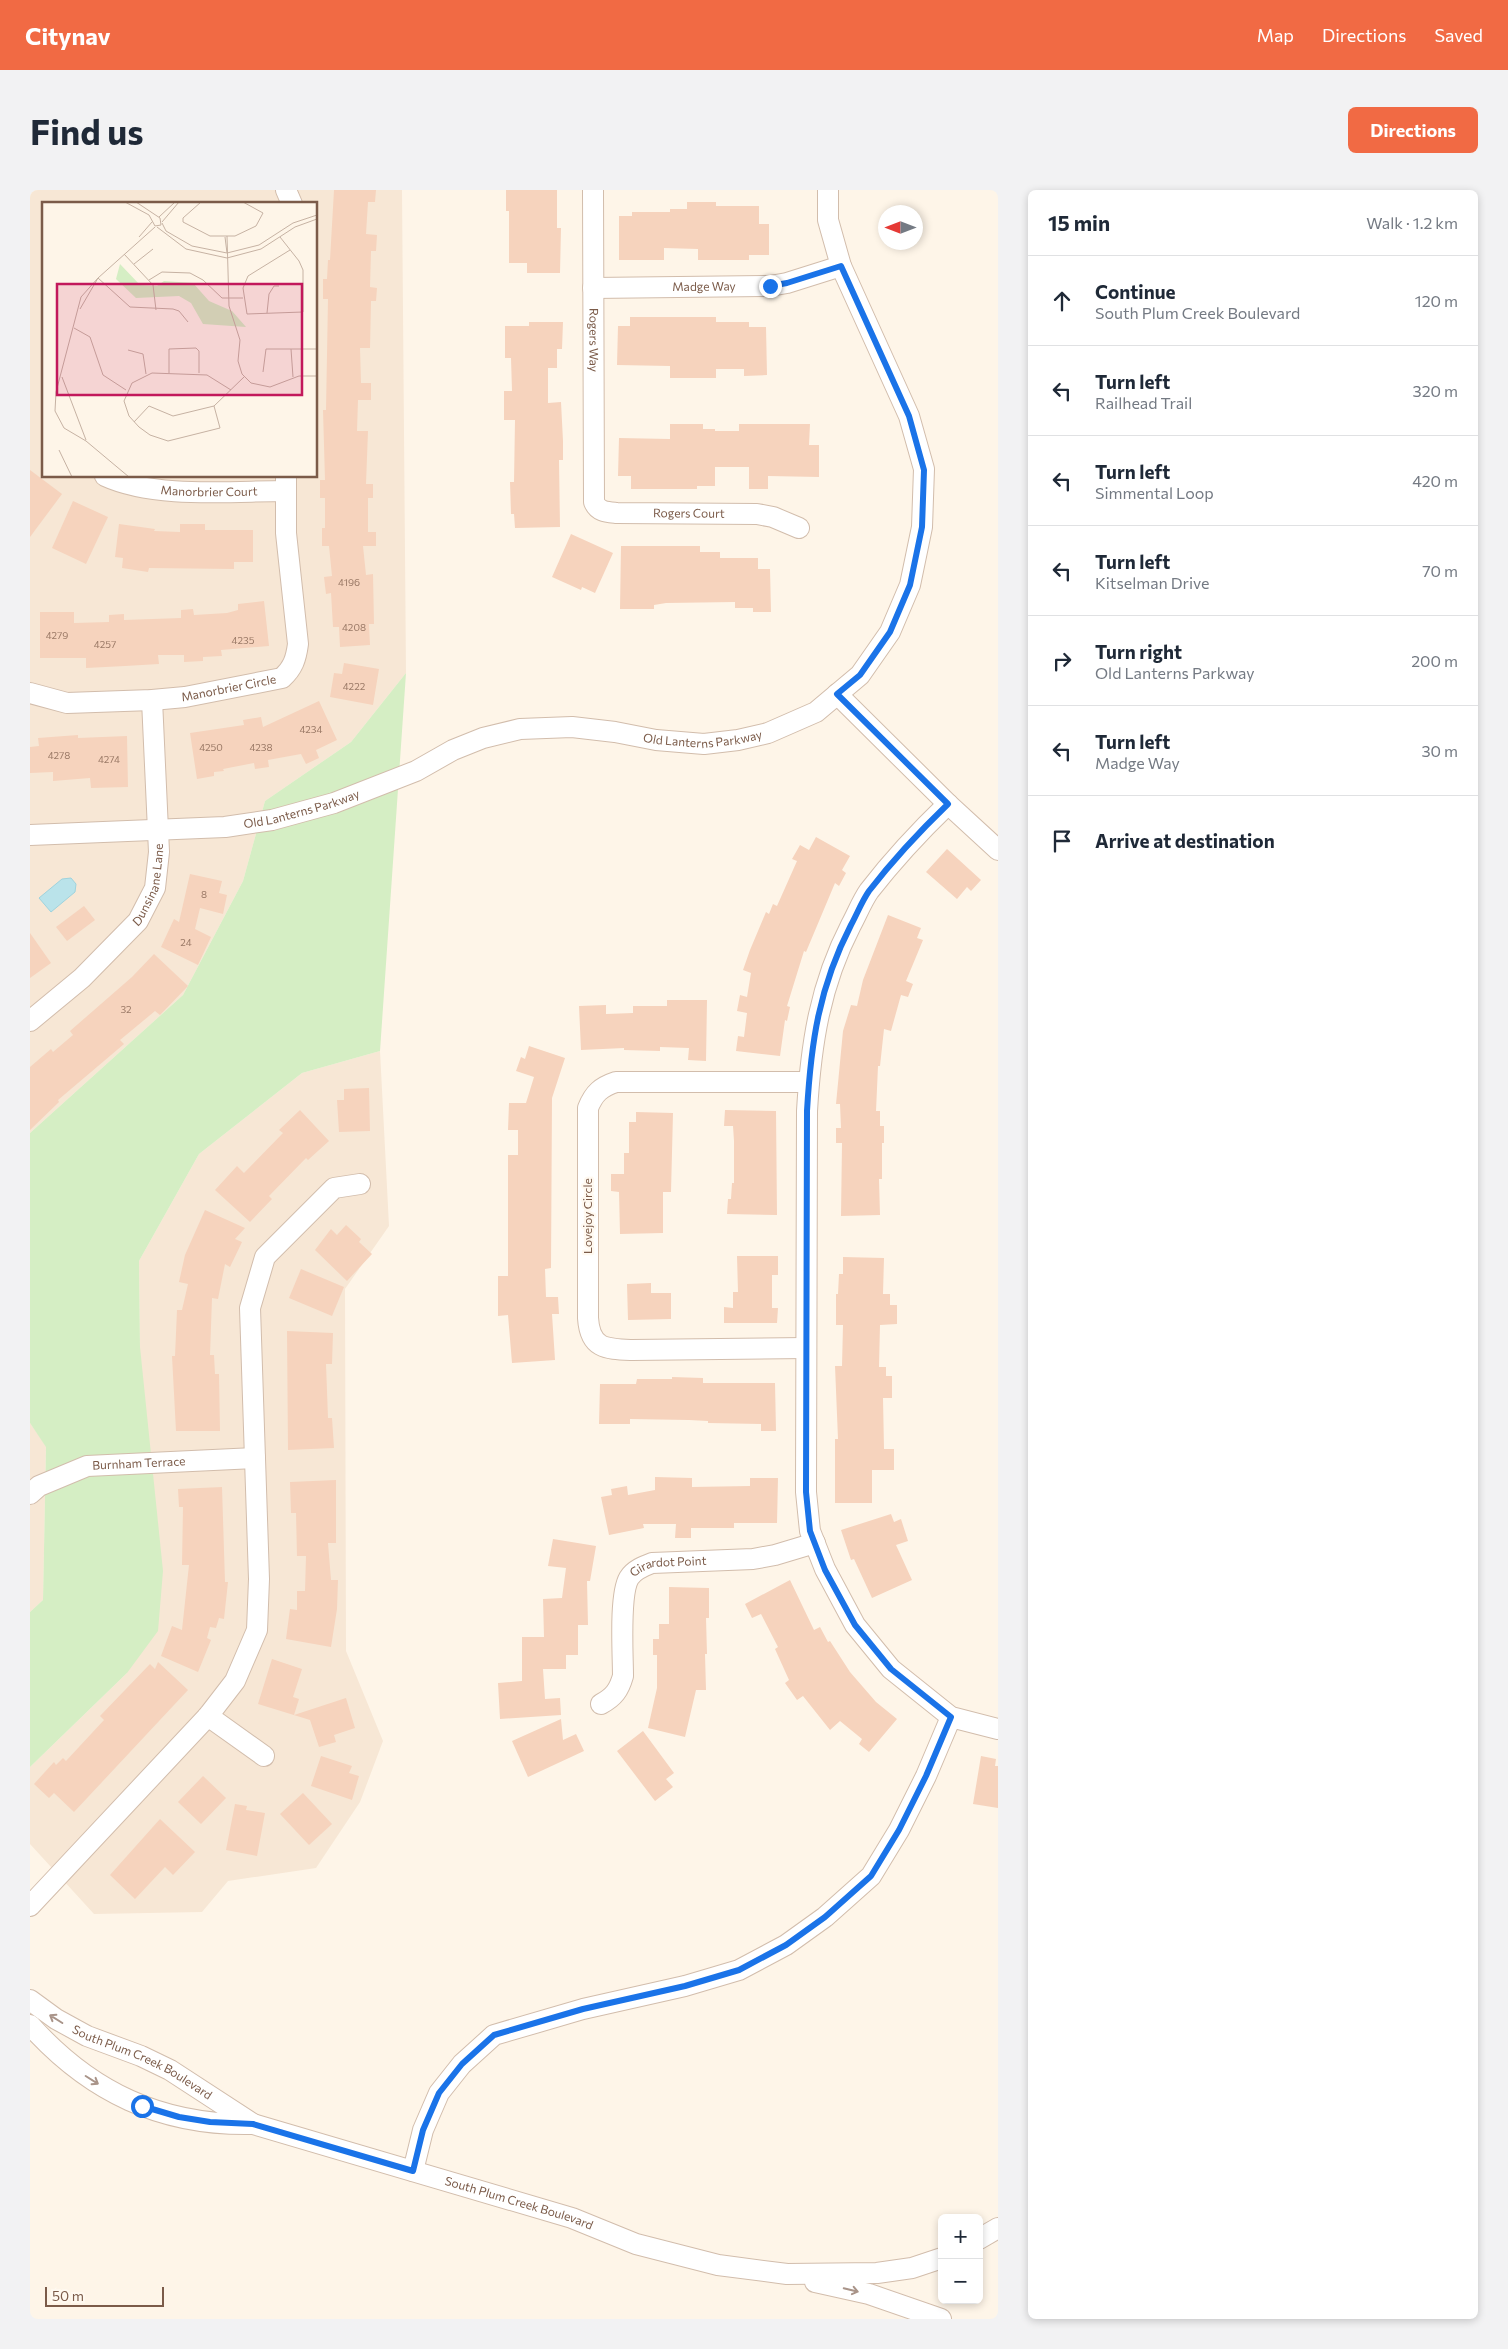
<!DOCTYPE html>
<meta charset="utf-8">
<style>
:root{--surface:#fff;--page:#f2f2f3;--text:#1f2937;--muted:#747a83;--line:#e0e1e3;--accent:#f16a44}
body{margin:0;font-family:Commissioner,sans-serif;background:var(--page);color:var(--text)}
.controls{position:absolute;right:15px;bottom:15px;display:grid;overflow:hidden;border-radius:8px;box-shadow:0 2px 8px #0003}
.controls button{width:45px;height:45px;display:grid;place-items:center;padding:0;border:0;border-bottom:1px solid var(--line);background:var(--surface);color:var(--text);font:25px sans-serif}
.compass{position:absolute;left:848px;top:15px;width:45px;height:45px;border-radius:50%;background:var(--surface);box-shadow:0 2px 8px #0003;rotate:270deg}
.scale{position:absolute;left:15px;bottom:12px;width:119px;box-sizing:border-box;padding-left:5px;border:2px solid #7b5b49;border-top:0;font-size:14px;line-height:18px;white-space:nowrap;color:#7b5b49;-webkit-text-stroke:4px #fff9f0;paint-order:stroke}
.stop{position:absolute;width:15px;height:15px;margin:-11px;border:4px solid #1a73e8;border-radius:50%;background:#fff}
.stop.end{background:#1a73e8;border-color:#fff;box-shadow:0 1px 5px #0008}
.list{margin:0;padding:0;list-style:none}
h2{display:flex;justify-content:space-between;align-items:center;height:65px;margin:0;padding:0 20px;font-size:21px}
h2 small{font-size:16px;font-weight:400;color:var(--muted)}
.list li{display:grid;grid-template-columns:32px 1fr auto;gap:15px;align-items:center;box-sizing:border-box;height:90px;padding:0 20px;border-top:1px solid var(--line)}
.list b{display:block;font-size:19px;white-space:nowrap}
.list p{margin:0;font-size:16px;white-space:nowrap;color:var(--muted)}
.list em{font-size:16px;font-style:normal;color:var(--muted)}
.icon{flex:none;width:28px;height:28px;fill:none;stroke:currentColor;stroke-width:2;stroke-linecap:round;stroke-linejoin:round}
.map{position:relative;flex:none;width:968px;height:2129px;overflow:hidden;border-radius:8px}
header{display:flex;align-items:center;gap:30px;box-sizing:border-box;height:70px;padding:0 25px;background:var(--accent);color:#fff}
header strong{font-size:24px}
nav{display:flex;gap:28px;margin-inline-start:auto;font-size:18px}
.intro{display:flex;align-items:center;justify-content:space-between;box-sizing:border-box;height:120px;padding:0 30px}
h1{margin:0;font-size:35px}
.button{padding:12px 22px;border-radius:8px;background:var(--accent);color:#fff;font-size:18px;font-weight:700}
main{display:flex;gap:30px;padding:0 30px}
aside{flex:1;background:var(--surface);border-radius:8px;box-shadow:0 2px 8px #0003}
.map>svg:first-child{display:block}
.residential{fill:#f7e7d5;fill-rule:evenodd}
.green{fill:#d5eec4}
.water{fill:#bae3ea;stroke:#9fd3dd}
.building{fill:#f6d3bd}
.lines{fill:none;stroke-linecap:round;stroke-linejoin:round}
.minor-casing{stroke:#d2bdac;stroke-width:22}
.minor{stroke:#fff;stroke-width:20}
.oneway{stroke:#a99489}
.route{stroke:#1a73e8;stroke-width:6}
.labels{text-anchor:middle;stroke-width:4.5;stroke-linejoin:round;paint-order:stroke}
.number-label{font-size:10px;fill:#9a7966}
.street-label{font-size:12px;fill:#7b5b49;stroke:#fff9f0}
.inset-road{fill:none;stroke:#c6b2a3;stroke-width:1}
.view{fill:#c2185b;fill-opacity:0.15;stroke:#c2185b;stroke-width:2.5}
.inset-edge{fill:none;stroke:#7b5b49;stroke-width:2.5}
</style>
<header>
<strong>Citynav</strong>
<nav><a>Map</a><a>Directions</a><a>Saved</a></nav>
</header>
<div class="intro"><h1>Find us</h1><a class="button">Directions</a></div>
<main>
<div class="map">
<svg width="968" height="2129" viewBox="0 0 968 2129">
<rect width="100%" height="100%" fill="#fef5e8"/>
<g class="residential">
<path d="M0 0H372L376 483 321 552 235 611 213 691 153 805 0 943ZM14 14H286V286H14Z"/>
<path d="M350 861 359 1036 315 1099 316 1461 353 1551 330 1612 286 1678 198 1691 172 1722 64 1724 0 1654V1577L97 1483 110 1157 109 1071 169 964 272 883Z"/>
<path d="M0 1233 16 1256 13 1410 0 1422Z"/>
</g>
<path class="green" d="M376 483 350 861 272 883 169 964 109 1071 110 1157 133 1381 128 1441 97 1483 0 1577V1422L13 1410 16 1257 0 1233V943L153 805 213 691 235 611 321 552Z"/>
<path class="water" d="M41 688 46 694 45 702 21 722 9 708 32 689Z"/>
<g class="building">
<path d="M304 0H346L345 12H338L336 44 347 45 346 61H341L340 97 347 98 346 111H341L340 158H330L331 193H341V210H328L327 241H338L336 294H343V308H338V342H346V356H333L336 385 343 384 344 434H339L340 455 310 457 309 437H303L301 403 296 404 294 387 302 386 299 356H292V338H295V308H290V290H295L293 220H296L298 109H293V89H297L298 70H300Z"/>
<path d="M476 0H527V38H531L530 83H497V73H479V21H476Z"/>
<path d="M657 12H686V16H729V34H739V65H719V70H668V59L634 58V70H589V26H602V22H640V19H657Z"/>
<path d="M600 127H686V132H719V137H736L737 185 714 186V179H686V188H640V176L587 175 588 136H600Z"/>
<path d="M499 132H533L532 159H527V178H518V213L531 212 533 251V270H529L530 337 485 338 484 324H481L480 292H484L485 230H474V201H482L481 168H475V136H499Z"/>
<path d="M640 234H673V239H685V241H709V234H780L779 255H789V287L738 286V299H719V277H685V296H667V299H601V286H588L589 248 640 249Z"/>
<path d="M0 280 32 304 0 347Z"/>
<path d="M43 311 78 327 56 374 22 358Z"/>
<path d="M89 334 125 339 124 341 150 342V334H175V340H223V372H204V379L119 378 118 382 92 378 93 368 85 367Z"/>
<path d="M541 344 583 363 565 403 552 397 551 400 522 387Z"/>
<path d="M591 356H670V362H690V368H728V379H740L741 422H723V418H705V412L636 413 624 415V419H590Z"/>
<path d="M234 411 239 456 191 460 192 466 173 467V471L154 472V465H128L129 474 95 476 56 478V468H10V422H44V433L79 432V425L94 424V430L151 428V420L163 419 164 425 197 423 208 420V414Z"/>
<path d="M314 473 349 479 343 515 300 507 304 483 312 484Z"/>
<path d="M289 511 307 550 286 560 289 568 276 574 271 564 238 570 239 577 225 579 224 573 193 579 194 581 184 582V586L167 589 160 543 214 535 213 530 231 527 233 537Z"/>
<path d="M48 545V548L97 546 98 597 61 598 60 588 23 591V582L0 583V557L9 556 8 548Z"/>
<path d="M786 647 820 666 812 680 816 683 809 696 805 693 776 762 774 761 757 816 760 817 757 831 755 830 750 866 706 861 708 846 714 847 717 823 707 821 710 805 717 807 721 783 713 780 720 760 736 722 739 724 743 714 747 716 767 671 762 669 770 655 779 660Z"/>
<path d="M917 659 951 690 941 701 937 697 927 709 896 682Z"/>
<path d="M160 684 192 691 189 703 197 705 193 724 170 718 165 739 181 747 168 775 131 757 144 729 149 732Z"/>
<path d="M54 716 65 730 37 751 26 737Z"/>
<path d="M858 725 891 738 887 748 893 750 876 791 883 794 878 807 871 805 861 841 854 839 850 876H848L846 921H850V936H854V953H852V989H849L850 1025 811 1026 812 953H806V938H811L810 914H806L813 841 821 815 827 816 833 790Z"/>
<path d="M0 743 21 773 0 788Z"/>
<path d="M124 764 158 796 130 825 125 821 90 850 94 854 28 910 29 912 0 940V877L21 859 23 862 43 845 40 841 102 787Z"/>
<path d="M637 810H677L676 871 658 870 659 858 630 857V861L594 860V858L551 860 549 816 576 815V824L603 823V816H637Z"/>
<path d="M499 856 535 868 522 908 521 1078 515 1079 516 1107H528L529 1124H522L525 1170 482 1173 478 1125 468 1126V1086H478V965H488V940H478L479 913H496L504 887 486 881 491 867 495 869Z"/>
<path d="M339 898 340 941 309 942 307 910H314V899Z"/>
<path d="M270 920 299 951 278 970 276 968 239 1006 242 1009 220 1032 185 1000 207 976 214 983 253 943 249 940Z"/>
<path d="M695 920 746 921 747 1025 697 1024 698 1009H701L702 993H704V951L703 936H694Z"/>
<path d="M606 922 643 923 641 1002H633V1043L590 1044 589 1002 581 1001V984H594V963H599V932H606Z"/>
<path d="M175 1020 215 1038 205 1049 212 1052 200 1077 195 1074 188 1109 182 1108 180 1165H184L185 1184H189L190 1241H146L142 1166H145L147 1120H152L158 1094 149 1092 155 1065Z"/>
<path d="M316 1035 331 1049 329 1052 342 1064 317 1091 285 1060 301 1039 307 1045Z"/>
<path d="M707 1066H748V1085H742V1118H748L747 1133H694V1117L703 1118V1102H708Z"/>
<path d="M813 1067 854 1068 853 1104H860V1115H867V1134L850 1135 849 1177H856V1186H862V1208H853L854 1259H864V1280H842V1313H805V1249H808L805 1176H812L813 1135H806V1104H808L809 1084H813Z"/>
<path d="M271 1079 314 1097 302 1126 259 1108Z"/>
<path d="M621 1093V1103H641V1129L598 1130 597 1094Z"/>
<path d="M257 1141 303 1143 302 1174H296L298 1228H302L304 1258 258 1260Z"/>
<path d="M642 1187 673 1188V1193H745L746 1241H731V1234L678 1233V1231L659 1230 600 1229V1234H569L570 1194H606L607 1189H642Z"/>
<path d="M625 1287 662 1288V1297L720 1296V1288H748L747 1333H704V1338H661V1348H645L646 1334H613L614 1338 579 1345 571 1307 582 1305 581 1299 597 1296 598 1305 625 1300Z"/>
<path d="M306 1290V1353H298L301 1390H308L307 1419 301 1457 256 1449 260 1419 267 1420V1401H275L276 1366H267L266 1323H261L260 1292Z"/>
<path d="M192 1297 195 1392H198L194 1429 189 1428 186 1438 180 1437 177 1448 181 1450 168 1482 131 1466 142 1436 152 1440 159 1375H152L153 1317H149L148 1299Z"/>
<path d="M861 1324 864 1332 871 1329 878 1351 866 1355 882 1390 842 1408 824 1369 821 1370 811 1340Z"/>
<path d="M523 1349 566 1356 560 1391H557L558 1435H548V1465H536V1479H513L515 1509 530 1508 531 1525 470 1529 468 1493 492 1491V1447H514L513 1409 532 1408 536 1378 518 1376Z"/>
<path d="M760 1390 784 1440 790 1437 798 1452 800 1451 820 1482 846 1512 867 1529 839 1562 829 1554 832 1549 810 1531 800 1540 773 1506 767 1510 755 1493 759 1490 745 1459 748 1457 731 1424 722 1428 715 1414Z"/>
<path d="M639 1397 679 1398V1428H676L677 1464H675L676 1500H666L655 1547 618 1538 627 1498V1465H623V1449H629V1434H639Z"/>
<path d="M242 1469 272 1479 263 1507 269 1509 264 1525 316 1508 325 1538 304 1545 306 1552 289 1557 280 1530 228 1514Z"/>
<path d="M128 1472 158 1500 44 1622 24 1603 19 1608 4 1594 24 1572 26 1575 33 1568 36 1571 74 1530 70 1526 120 1474 125 1479Z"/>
<path d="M531 1529 533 1550 546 1544 554 1561 498 1587 482 1551Z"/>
<path d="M613 1541 644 1583 636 1589 643 1597 625 1611 587 1561Z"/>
<path d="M291 1566 322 1576 319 1583 329 1586 322 1610 281 1596Z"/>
<path d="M951 1566 966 1569 965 1576H968V1618L943 1614Z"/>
<path d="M173 1586 196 1608 171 1634 148 1612Z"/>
<path d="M273 1603 302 1634 279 1655 250 1624Z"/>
<path d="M205 1614 217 1616 216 1620 235 1623 227 1666 196 1660Z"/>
<path d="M130 1629 165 1662 143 1685 135 1677 105 1709 80 1685Z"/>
</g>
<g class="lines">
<defs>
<g id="minor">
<path d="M256 0 262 14"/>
<path id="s1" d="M563 0 564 312C568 322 577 322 587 323L727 324 743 327 769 338"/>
<path id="s2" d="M563 98 740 96 757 93 811 76"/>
<path id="s3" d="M75 286C125 309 201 301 256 301"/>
<path id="s4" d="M0 503 37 513 122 510 155 507 252 488C263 478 266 469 268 454L256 343V286"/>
<path d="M807 504 918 614 968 660"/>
<path d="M918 614C890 641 863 670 839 701 832 711 827 724 821 735 790 795 781 853 777 921L776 1302 780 1341 795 1379 825 1435 861 1479 921 1527 968 1539"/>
<path id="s5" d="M0 645 195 637 242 630 304 613 386 581 423 560 453 548 490 539 542 537 585 542 626 550 674 554 708 550 738 543 786 522 830 485 860 442 880 395 892 337 894 279 879 226 811 76 798 30V0"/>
<path id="s6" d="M0 831 52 788 108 731 125 698 129 662 122 510"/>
<path d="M776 1158 602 1160C576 1159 560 1159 558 1128V918C564 903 571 897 586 892H779"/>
<path id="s7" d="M0 1304 9 1296 57 1276 225 1268"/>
<path id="s8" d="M571 1514C584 1507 589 1500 593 1486 593 1465 589 1405 599 1388 604 1380 614 1376 622 1373L723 1369 745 1365 785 1353"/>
<path d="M178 1526 234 1566"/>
<path d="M0 1716 178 1526 205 1491 227 1440 229 1389 220 1118 235 1067 304 998 330 994"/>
<path id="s9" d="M0 1810 26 1829 57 1846 111 1866 140 1880 223 1934"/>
<path id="s10" d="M0 1835C60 1902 131 1936 223 1934L542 2028 606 2054 688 2075 757 2084 847 2083 882 2078 912 2068"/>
<path d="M383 1981 393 1940 409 1903 432 1874 464 1845 553 1819 655 1796 709 1780 756 1755 795 1727 841 1686 869 1640 896 1586 921 1527"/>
<path d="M949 2049 968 2038"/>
<path d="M785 2092 839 2104 911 2129"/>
</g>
</defs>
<use href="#minor" class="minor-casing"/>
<use href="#minor" class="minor"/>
</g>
<defs><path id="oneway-shaft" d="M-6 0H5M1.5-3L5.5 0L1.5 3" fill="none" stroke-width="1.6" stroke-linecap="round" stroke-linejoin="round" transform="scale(1.25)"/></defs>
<g class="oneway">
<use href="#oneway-shaft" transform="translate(26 1829) rotate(-148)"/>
<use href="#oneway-shaft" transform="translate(62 1890) rotate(32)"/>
<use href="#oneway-shaft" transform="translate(821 2100) rotate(14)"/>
</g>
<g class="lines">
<path class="route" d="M112 1916 149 1927 180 1932 223 1934 383 1981 393 1940 409 1903 432 1874 464 1845 553 1819 655 1796 709 1780 756 1755 795 1727 841 1686 869 1640 896 1586 921 1527 861 1479 825 1435 795 1380 780 1341 776 1302 777 921C781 852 789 797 821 735 827 724 832 711 839 701 863 670 890 641 918 614L807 504 830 485 860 442 880 395 892 337 894 280 879 226 811 76 757 93 740 96"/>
</g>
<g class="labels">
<g class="number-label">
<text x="319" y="396">4196</text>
<text x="324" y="441">4208</text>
<text x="27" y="449">4279</text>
<text x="213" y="454">4235</text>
<text x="75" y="458">4257</text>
<text x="324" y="500">4222</text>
<text x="281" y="543">4234</text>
<text x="181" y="561">4250</text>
<text x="231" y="561">4238</text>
<text x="29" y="569">4278</text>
<text x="79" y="573">4274</text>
<text x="174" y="708">8</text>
<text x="156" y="756">24</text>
<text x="96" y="823">32</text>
</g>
<g class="street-label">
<text dy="4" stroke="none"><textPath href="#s2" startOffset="111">Madge Way</textPath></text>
<text dy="4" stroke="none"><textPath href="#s1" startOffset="150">Rogers Way</textPath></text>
<text dy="4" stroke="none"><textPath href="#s3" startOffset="106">Manorbrier Court</textPath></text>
<text dy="4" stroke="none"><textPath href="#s1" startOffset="411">Rogers Court</textPath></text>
<text dy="4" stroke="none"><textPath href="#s4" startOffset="201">Manorbrier Circle</textPath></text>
<text dy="4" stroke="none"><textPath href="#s5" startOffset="692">Old Lanterns Parkway</textPath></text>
<text dy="4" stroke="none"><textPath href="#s5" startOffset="274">Old Lanterns Parkway</textPath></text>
<text dy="4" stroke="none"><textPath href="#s6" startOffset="186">Dunsinane Lane</textPath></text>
<text transform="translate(558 1026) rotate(-90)" y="4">Lovejoy Circle</text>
<text dy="4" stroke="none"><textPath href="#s7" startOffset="116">Burnham Terrace</textPath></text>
<text dy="4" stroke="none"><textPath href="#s8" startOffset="179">Girardot Point</textPath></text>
<text dy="4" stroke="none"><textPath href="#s9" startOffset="129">South Plum Creek Boulevard</textPath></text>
<text dy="4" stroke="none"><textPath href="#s10" startOffset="530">South Plum Creek Boulevard</textPath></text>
</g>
</g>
<g transform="translate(12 12)">
<rect width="275" height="275" fill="#fef5e8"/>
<path d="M78 62 98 83 115 84 122 79 151 81 167 99 190 109 204 125 161 122 149 101 137 94 94 96 74 77Z" fill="#d5eec4"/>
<path class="inset-road" d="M83 0 107 13 113 24 119 23 118 16 94 0M159 0 141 16V20L168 34H193L214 24 221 11 201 0M117 15 133 0M120 20 137 0M120 21 124 29 150 44 185 51 217 43 251 21 275 13M115 25 144 47 185 56 219 47 253 25 275 17M185 34 187 104 198 138 196 159 200 172 209 181 228 185 257 174H275M97 35 110 20M183 35 185 51M238 35 257 59 261 68V110L205 112 201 86 206 74 248 48M82 52 111 83 114 108M92 62 111 47M56 76 39 95 14 190 13 209 22 226 44 239 87 275M56 76 88 105 131 107 137 109 146 120M107 78 120 70 148 71 161 78 180 96H201M38 107 56 76 113 25M225 111 227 92 232 84H237M32 126 48 135 61 173 84 188M249 147 251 175M86 148 101 152 104 172M221 170 224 147H275M127 171V147L154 146 157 149V171M20 175 44 238M172 204 178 226 126 239 108 233 97 225 87 214 82 199 90 181 110 171 165 173 189 188M92 220 107 204 131 214 172 204 202 175M17 248 30 275"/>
<path class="view" d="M15 82H260V193H15Z"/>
<rect width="275" height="275" class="inset-edge"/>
</g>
</svg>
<div class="controls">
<button>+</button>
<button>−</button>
</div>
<svg class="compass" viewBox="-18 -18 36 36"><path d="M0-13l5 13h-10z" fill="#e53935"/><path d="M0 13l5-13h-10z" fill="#747a83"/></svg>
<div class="scale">50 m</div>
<div class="stop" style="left:112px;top:1916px"></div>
<div class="stop end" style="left:740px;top:96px"></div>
</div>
<aside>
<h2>15 min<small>Walk · 1.2 km</small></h2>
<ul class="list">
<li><svg class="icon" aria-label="ahead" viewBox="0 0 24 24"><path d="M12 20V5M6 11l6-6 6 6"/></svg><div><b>Continue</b><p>South Plum Creek Boulevard</p></div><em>120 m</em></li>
<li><svg class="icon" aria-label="left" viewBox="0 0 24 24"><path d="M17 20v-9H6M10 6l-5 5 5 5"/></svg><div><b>Turn left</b><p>Railhead Trail</p></div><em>320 m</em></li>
<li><svg class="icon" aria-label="left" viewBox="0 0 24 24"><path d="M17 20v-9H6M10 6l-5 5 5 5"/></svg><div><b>Turn left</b><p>Simmental Loop</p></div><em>420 m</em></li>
<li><svg class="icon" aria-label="left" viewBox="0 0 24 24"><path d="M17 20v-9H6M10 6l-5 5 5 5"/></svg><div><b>Turn left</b><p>Kitselman Drive</p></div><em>70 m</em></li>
<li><svg class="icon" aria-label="right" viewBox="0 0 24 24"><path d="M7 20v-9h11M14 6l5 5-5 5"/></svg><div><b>Turn right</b><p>Old Lanterns Parkway</p></div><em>200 m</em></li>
<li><svg class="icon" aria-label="left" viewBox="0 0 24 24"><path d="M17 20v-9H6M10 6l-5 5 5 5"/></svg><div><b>Turn left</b><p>Madge Way</p></div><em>30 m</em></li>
<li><svg class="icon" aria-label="arrive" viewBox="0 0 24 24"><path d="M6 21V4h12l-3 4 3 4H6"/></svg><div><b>Arrive at destination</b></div></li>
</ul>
</aside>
</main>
